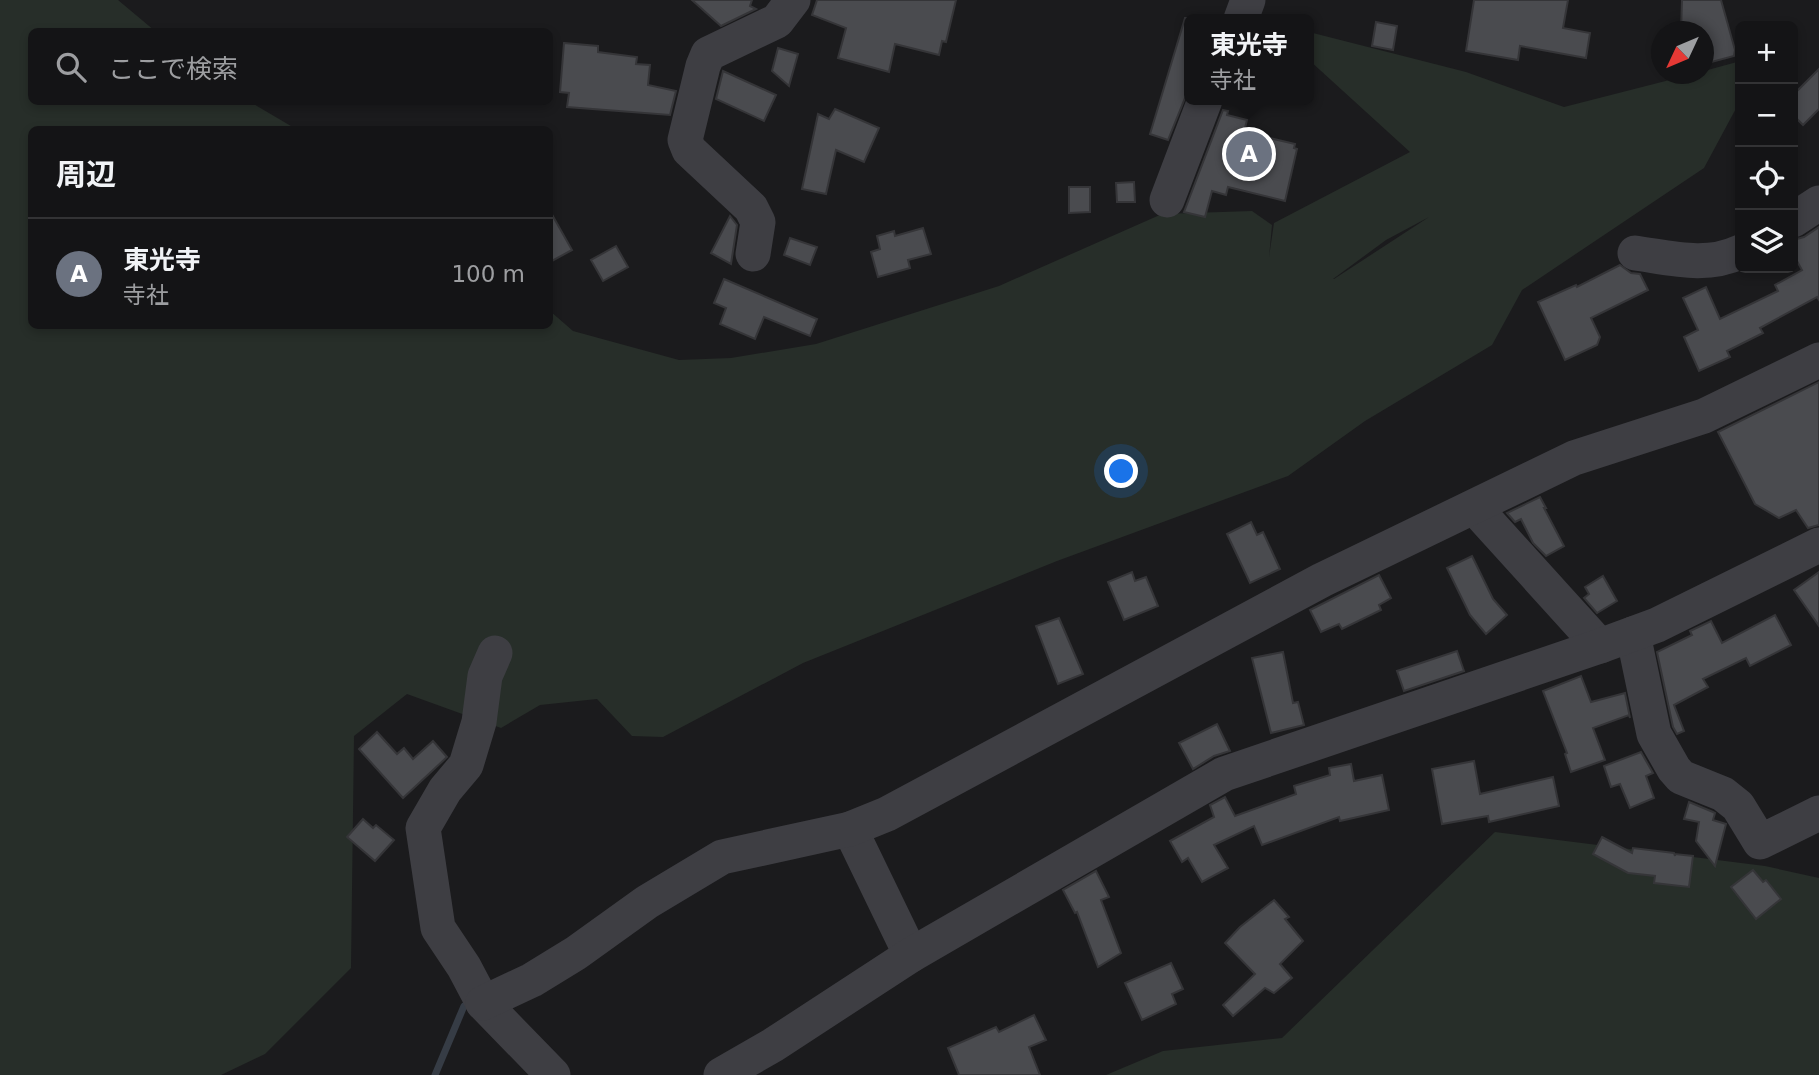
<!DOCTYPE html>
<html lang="ja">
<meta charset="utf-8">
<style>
:root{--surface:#141416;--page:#1d1d1f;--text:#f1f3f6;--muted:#9d9ea1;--line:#333335;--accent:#8c9099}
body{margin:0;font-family:"DejaVu Sans","Noto Sans JP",sans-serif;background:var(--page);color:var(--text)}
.controls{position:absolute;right:21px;top:21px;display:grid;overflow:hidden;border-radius:10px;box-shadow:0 4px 10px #0003}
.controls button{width:63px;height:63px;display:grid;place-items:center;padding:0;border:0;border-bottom:2px solid var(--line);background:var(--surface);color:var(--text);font:35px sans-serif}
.compass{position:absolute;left:1651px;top:21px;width:63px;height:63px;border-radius:50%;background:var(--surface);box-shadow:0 4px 10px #0003;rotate:226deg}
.you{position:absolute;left:1122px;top:472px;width:24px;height:24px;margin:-18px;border:5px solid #fff;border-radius:50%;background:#1a73e8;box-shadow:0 0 0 10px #1a73e833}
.badge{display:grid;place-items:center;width:46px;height:46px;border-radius:50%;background:var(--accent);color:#fff;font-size:23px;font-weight:700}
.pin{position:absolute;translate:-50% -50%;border:4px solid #fff;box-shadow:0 2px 7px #0006}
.popup{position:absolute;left:1184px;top:14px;width:130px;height:91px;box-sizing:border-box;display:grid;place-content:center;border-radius:10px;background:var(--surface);filter:drop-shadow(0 2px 5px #0005);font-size:23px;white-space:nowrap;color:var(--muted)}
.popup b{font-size:26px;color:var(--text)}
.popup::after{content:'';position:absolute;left:50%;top:100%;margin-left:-14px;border:14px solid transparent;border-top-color:var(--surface)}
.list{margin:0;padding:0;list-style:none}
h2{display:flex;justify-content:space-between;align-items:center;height:91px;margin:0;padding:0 28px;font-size:30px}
h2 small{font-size:23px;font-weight:400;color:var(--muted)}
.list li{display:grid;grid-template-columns:46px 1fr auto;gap:21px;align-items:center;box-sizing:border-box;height:112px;padding:0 28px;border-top:2px solid var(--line)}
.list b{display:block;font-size:26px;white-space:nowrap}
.list p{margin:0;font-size:23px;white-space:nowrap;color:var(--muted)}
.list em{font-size:23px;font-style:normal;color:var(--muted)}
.icon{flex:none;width:38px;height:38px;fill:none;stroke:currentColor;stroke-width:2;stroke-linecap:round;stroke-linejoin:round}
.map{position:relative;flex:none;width:1819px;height:1075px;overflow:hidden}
.search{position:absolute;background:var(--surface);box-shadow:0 4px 10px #0003;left:28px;top:28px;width:525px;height:77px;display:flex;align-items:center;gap:18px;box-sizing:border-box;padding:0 24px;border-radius:10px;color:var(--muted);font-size:26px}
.panel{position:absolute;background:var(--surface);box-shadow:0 4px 10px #0003;left:28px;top:126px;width:525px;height:203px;border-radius:10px}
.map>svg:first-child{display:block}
.green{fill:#272e29;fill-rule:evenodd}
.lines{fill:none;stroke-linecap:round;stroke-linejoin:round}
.stream{stroke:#363c45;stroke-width:7}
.building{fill:#4a4b4f;stroke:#353538;stroke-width:2}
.minor{stroke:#3e3e43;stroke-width:35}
</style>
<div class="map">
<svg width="1819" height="1075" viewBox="0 0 1819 1075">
<rect width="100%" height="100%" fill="#1b1b1d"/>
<g class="green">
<path d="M0 0H118L155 31 32 32V102H250L296 129 32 130V326H550V311L573 331 679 360 731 358 816 344 999 286 1162 214 1252 211 1272 225 1269 257 1274 223 1410 152 1309 60V32L1466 72 1564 107 1693 74H1703L1704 71 1737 62 1740 101 1704 168 1522 290 1492 345 1365 421 1288 476 1057 561 803 663 663 737 632 736 597 699 540 705 501 728 407 694 354 736 351 968 265 1054 221 1075H0ZM1429 217 1334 279H1333L1386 240Z"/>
<path d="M1495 832 1765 866 1819 878V1075H1106L1163 1051 1282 1038Z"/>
</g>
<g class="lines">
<path class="stream" d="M435 1075 464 1006 471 1001"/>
</g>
<g class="building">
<path d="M692 0H752L750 6 756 9 721 26Z"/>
<path d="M817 0H956L946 42 942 41 939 55 895 44 889 72 838 58 846 28 812 15Z"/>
<path d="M1474 0H1568L1563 28 1590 33 1586 58 1520 46 1518 60 1466 51Z"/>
<path d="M1682 0H1721L1735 50 1734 56 1704 64V32H1681Z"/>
<path d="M1185 18H1189V88L1168 140 1150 134Z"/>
<path d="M1376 22 1397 26 1393 50 1372 46Z"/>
<path d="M564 43 598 46V52L637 57 636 64 650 65 648 85 676 91 670 115 567 107 569 93 560 92Z"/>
<path d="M778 48 798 54 789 86 772 71Z"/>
<path d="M1819 69V109L1803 125 1793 115V95Z"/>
<path d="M723 71 776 95 764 121 716 99Z"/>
<path d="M835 109 879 128 864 162 836 150 826 194 802 189 818 114 829 119Z"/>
<path d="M1223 110 1228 111 1227 115 1247 120 1244 132 1295 144 1294 148 1297 149 1285 201 1228 187 1226 195 1212 191 1205 217 1184 212Z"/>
<path d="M1134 182 1135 202H1117L1116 183Z"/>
<path d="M1069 187H1090V212L1069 213Z"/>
<path d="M550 211 572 250 550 262Z"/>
<path d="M730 216 737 225 731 264 711 253Z"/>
<path d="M1819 227V300L1817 297 1760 328 1763 333 1727 351 1730 357 1699 371 1684 337 1698 330 1683 298 1706 287 1720 319 1778 291 1775 285 1802 270 1793 254V240L1804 237Z"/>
<path d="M923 228 931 254 908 260 910 268 878 277 871 252 880 249 877 236 894 231 895 236Z"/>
<path d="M790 238 817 247 810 265 784 255Z"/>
<path d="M616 246 628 267 603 281 591 260Z"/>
<path d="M1620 265 1631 273 1640 274 1648 290 1591 318 1600 337 1597 345 1565 360 1538 302 1576 285 1577 287Z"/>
<path d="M724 279 817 319 810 336 764 317 755 339 720 324 726 308 714 303Z"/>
<path d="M1819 382V525L1808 528 1796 510 1779 518 1755 504 1718 432Z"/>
<path d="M1540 497 1546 508H1544L1564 546 1546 556 1533 543 1521 519 1515 522 1507 513Z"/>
<path d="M1251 522 1257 535 1263 532 1280 569 1250 583 1227 534Z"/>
<path d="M1472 556 1493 599 1507 615 1486 634 1470 615 1447 568Z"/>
<path d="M1132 572 1135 581 1146 577 1158 606 1124 620 1108 582Z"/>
<path d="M1819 572V626L1794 590Z"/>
<path d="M1379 575 1391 598 1379 605 1381 610 1342 629 1339 624 1321 632 1310 610Z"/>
<path d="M1603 576 1617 601 1597 613 1584 598 1589 594 1585 587Z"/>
<path d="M1775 615 1791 645 1750 666 1746 658 1703 679 1708 687 1674 705 1684 731 1677 734 1673 727 1657 652 1692 635 1690 631 1711 621 1722 643Z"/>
<path d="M1059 618 1083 674 1058 684 1036 626Z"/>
<path d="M1457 651 1464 671 1404 691 1397 671Z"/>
<path d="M1283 652 1293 703 1298 702 1304 725 1271 733 1252 658Z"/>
<path d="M1581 676 1591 702 1625 693 1630 718 1629 715 1593 728 1605 760 1571 772 1565 754 1567 753 1543 691Z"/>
<path d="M1217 724 1230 751 1214 756 1193 769 1179 743Z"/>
<path d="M377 732 397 754 404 748 413 759 433 741 447 757 403 798 359 749Z"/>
<path d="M1641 752 1653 773 1646 776 1654 798 1630 808 1620 784 1611 787 1604 766Z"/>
<path d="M1474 761 1480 794 1553 777 1559 806 1489 822 1488 816 1442 824 1432 769Z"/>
<path d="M1351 764 1354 781 1382 775 1389 810 1340 821 1339 817 1262 845 1254 826 1214 845 1228 868 1202 882 1188 858 1182 862 1170 841 1214 817 1210 805 1225 797 1235 816 1296 794 1294 786 1330 775 1329 768Z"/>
<path d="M1689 802 1713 812 1715 813 1713 820 1726 824 1715 866 1696 841 1699 822 1684 819Z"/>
<path d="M363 819 373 828 376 825 394 840 375 861 347 837Z"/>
<path d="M1602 837 1632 853 1633 848 1674 853 1675 856V854L1693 856 1689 887 1654 883 1655 876 1628 873 1593 854Z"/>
<path d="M1753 870 1763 882 1766 880 1781 899 1756 919 1731 887Z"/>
<path d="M1096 871 1109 897 1101 900 1121 953 1098 967 1077 912 1075 913 1063 890Z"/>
<path d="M1274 900 1289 917 1285 919 1303 941 1280 964 1292 978 1274 993 1265 988 1233 1016 1223 1005 1255 974 1225 943 1240 927Z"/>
<path d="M1171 963 1183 989 1172 994 1176 1004 1142 1020 1125 983Z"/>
<path d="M1034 1015 1046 1040 1029 1047 1040 1075H959L948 1048 996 1027 999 1032Z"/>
</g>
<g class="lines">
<g class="minor">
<path d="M1241 19 1248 0"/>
<path d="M1167 200 1205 100"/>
<path d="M1793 220 1819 203"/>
<path d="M1635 253C1671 258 1706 268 1740 252"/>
<path d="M753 254 758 222 751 208 689 150 685 140 703 66 708 54 777 21 793 0"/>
<path d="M1475 508 1600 646"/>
<path d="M1633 634 1654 734 1674 769 1681 777 1723 794 1738 806 1760 842 1819 813"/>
<path d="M495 653 485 676 479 722 466 765 445 790 423 828 438 928 464 967 483 1003 553 1075"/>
<path d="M850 829 911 955"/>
<path d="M483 1003 532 980 576 953 647 902 722 857 850 829 887 814 1322 580 1574 458 1704 416 1819 360"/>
<path d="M721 1075 773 1045 911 955 1224 774 1600 646 1657 625 1819 545"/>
</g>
</g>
</svg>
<div class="controls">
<button>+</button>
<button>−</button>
<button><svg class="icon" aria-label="locate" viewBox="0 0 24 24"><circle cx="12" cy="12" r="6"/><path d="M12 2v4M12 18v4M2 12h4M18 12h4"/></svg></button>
<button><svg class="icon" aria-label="layers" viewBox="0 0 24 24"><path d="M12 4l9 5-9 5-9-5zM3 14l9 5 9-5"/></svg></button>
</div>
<svg class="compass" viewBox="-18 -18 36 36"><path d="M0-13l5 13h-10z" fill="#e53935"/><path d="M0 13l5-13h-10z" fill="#9d9ea1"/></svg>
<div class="you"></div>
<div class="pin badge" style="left:1249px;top:154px;background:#6b7280">A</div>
<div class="popup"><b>東光寺</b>寺社</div>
<div class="search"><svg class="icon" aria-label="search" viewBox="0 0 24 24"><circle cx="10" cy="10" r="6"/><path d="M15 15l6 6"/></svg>ここで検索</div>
<section class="panel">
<h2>周辺<small></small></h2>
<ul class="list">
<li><span class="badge" style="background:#6b7280">A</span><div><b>東光寺</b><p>寺社</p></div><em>100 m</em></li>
</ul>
</section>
</div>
